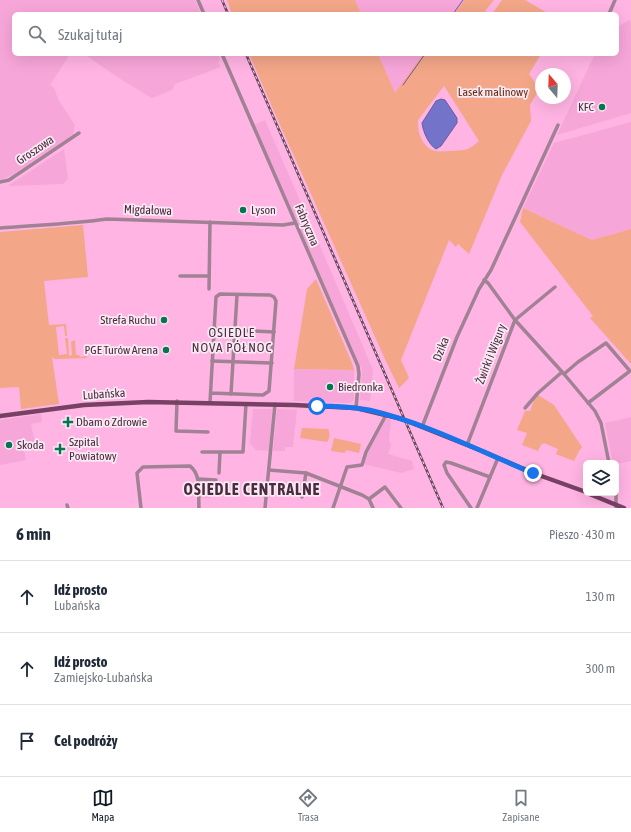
<!DOCTYPE html>
<html lang="pl">
<meta charset="utf-8">
<style>
:root{--surface:#fff;--page:#f6f6f7;--text:#1f2937;--muted:#747a83;--line:#e0e1e3;--accent:#111827}
body{margin:0;font-family:"Asap Condensed",sans-serif;background:var(--page);color:var(--text)}
.controls{position:absolute;right:12px;bottom:12px;display:grid;overflow:hidden;border-radius:6px;box-shadow:0 4px 16px #0002}
.controls button{width:36px;height:36px;display:grid;place-items:center;padding:0;border:0;border-bottom:1px solid var(--line);background:var(--surface);color:var(--text);font:20px sans-serif}
.compass{position:absolute;left:535px;top:68px;width:36px;height:36px;border-radius:50%;background:var(--surface);box-shadow:0 4px 16px #0002;rotate:341deg}
.stop{position:absolute;width:12px;height:12px;margin:-9px;border:3px solid #1a73e8;border-radius:50%;background:#fff}
.stop.end{background:#1a73e8;border-color:#fff;box-shadow:0 1px 4px #0008}
.list{margin:0;padding:0;list-style:none}
h2{display:flex;justify-content:space-between;align-items:center;height:52px;margin:0;padding:0 16px;font-size:17px}
h2 small{font-size:13px;font-weight:400;color:var(--muted)}
.list li{display:grid;grid-template-columns:26px 1fr auto;gap:12px;align-items:center;box-sizing:border-box;height:72px;padding:0 16px;border-top:1px solid var(--line)}
.list b{display:block;font-size:15px;white-space:nowrap}
.list p{margin:0;font-size:13px;white-space:nowrap;color:var(--muted)}
.list em{font-size:13px;font-style:normal;color:var(--muted)}
.icon{flex:none;width:22px;height:22px;fill:none;stroke:currentColor;stroke-width:2;stroke-linecap:round;stroke-linejoin:round}
.map{position:relative;flex:none;width:631px;height:508px;overflow:hidden}
.search{position:absolute;background:var(--surface);box-shadow:0 4px 16px #0002;left:12px;right:12px;top:12px;height:44px;display:flex;align-items:center;gap:10px;box-sizing:border-box;padding:0 14px;border-radius:6px;color:var(--muted);font-size:15px}
.sheet{height:268px;background:var(--surface)}
nav{display:flex;justify-content:space-around;align-items:center;box-sizing:border-box;height:56px;border-top:1px solid var(--line);background:var(--surface);font-size:11px;color:var(--muted)}
nav a{display:grid;justify-items:center;gap:2px}
nav .on{color:var(--accent)}
.map>svg:first-child{display:block}
.built{fill:#f7a6d9}
.green{fill:#f3a688;fill-rule:evenodd}
.water{fill:#7373c9;stroke:#665ea0}
.lines{fill:none;stroke-linecap:round;stroke-linejoin:round}
.stream{stroke:#665ea0;stroke-width:1}
.minor{stroke:#a18295;stroke-width:3.5}
.major{stroke:#774164;stroke-width:4.5}
.rail-casing{stroke:#6a455d;stroke-width:2.5}
.rail{stroke:#faeaf4;stroke-width:1;stroke-dasharray:3;stroke-linecap:butt}
.route{stroke:#1a73e8;stroke-width:5}
.poi-dot{fill:#05754f;stroke:#faeaf4;stroke-width:1.5}
.labels{text-anchor:middle;stroke-width:3.5;stroke-linejoin:round;paint-order:stroke}
.park-label{font-size:12px;fill:#66290e;stroke:#faeaf4}
.poi-label{font-size:12px;fill:#492c3f;stroke:#faeaf4;text-anchor:start}
.street-label{font-size:12px;fill:#492c3f;stroke:#faeaf4}
.neighbourhood-label{font-size:13px;letter-spacing:1px;fill:#492c3f;stroke:#faeaf4}
.district-label{font-size:16px;font-weight:bold;letter-spacing:1px;fill:#492c3f;stroke:#faeaf4}
</style>
<div class="map">
<svg width="631" height="508" viewBox="0 0 631 508">
<rect width="100%" height="100%" fill="#ffb4e3"/>
<g class="built">
<path d="M0 0H195L201 14H14V54H70L50 85 54 88 59 101 75 125 73 135 12 175 0 180Z"/>
<path d="M355 0H465L454 14H361Z"/>
<path d="M630 20 631 25V113L557 135 595 54H617V27Z"/>
<path d="M84 54H218L220 59 218 63 221 67 175 84 172 90 152 98 122 80Z"/>
<path d="M378 54H423L395 94Z"/>
<path d="M265 120 333 276 373 370 370 401 360 400 362 370 254 125Z"/>
<path d="M631 122V229L592 240 523 208 554 143Z"/>
<path d="M64 149 68 179 63 184 8 186Z"/>
<path d="M294 369 354 370V400L350 403 294 401Z"/>
<path d="M253 409H271L272 410 269 451 256 450 250 443Z"/>
<path d="M277 409 297 410 293 447H285V451H273Z"/>
<path d="M41 414 42 422 31 424 35 443 23 445 26 460 0 465V420Z"/>
<path d="M631 417V461L616 464V463H613L605 423Z"/>
<path d="M386 418 391 420 389 440 391 445 388 454 412 461 414 469 401 473 363 464 367 452Z"/>
<path d="M201 481 214 482 211 498H201Z"/>
</g>
<g class="green">
<path d="M227 0H355L361 14H232Z"/>
<path d="M465 0H494L485 11 488 14H454Z"/>
<path d="M502 0H525L549 14H492Z"/>
<path d="M249 54H378L395 93 423 54H541L529 74 538 87 537 93 530 105 531 121 502 175 469 254 458 244 456 247 449 240 401 360 409 378 399 388 384 357 276 116ZM444 86 479 141C468 151 465 150 451 151 446 151 440 152 435 151 422 148 417 131 418 120Z"/>
<path d="M523 208 592 240 631 229V364L590 318 593 316 520 222Z"/>
<path d="M83 225 88 277 44 281 49 325 66 324 67 336H65L64 326 56 327 59 355 67 354 65 338H68L69 356 72 355 71 342 75 340 76 355H79L80 357 85 356 86 354 87 358 55 359 52 357 59 404 21 409 19 387 0 388V232Z"/>
<path d="M316 279 352 363 354 370 294 369 307 289Z"/>
<path d="M538 395 554 405 582 447 579 451 574 461 556 454 558 449 544 443 541 445 538 451 522 445 527 433 517 430 525 411H530L535 398Z"/>
<path d="M302 428 328 429C330 433 330 438 327 442L300 438Z"/>
<path d="M334 438 361 444 359 453 346 450 345 453 331 451Z"/>
</g>
<path class="water" d="M441 99 445 100 457 118V123L441 146 436 149C429 145 423 132 422 123L436 101Z"/>
<g class="lines">
<g class="stream">
<path d="M453 14 463 0"/>
<path d="M403 85 425 54"/>
</g>
<g class="minor">
<path d="M198 0 204 14"/>
<path d="M609 14 615 0"/>
<path d="M222 54 358 366 359 374 356 408"/>
<path d="M0 182 9 180 79 133"/>
<path d="M0 228C36 225 72 224 107 219L283 225 295 223"/>
<path d="M180 276H209"/>
<path d="M484 280 488 283 515 320 564 374 595 411 601 423 609 463"/>
<path d="M209 289 210 222"/>
<path d="M214 329 274 332"/>
<path d="M212 361 272 363"/>
<path d="M564 374 578 362 606 343 630 371 588 403"/>
<path d="M231 394 237 295"/>
<path d="M177 401 176 431 208 432"/>
<path d="M210 402 216 297 220 294 270 295 274 297 276 301 269 391 263 395 211 393"/>
<path d="M525 408 538 393 562 372"/>
<path d="M422 427 457 337 479 289 491 270 558 125"/>
<path d="M467 445 515 320 555 287"/>
<path d="M202 452H243L246 404"/>
<path d="M269 470 306 473 362 495 369 499 373 508"/>
<path d="M219 473 220 452"/>
<path d="M198 479 216 480"/>
<path d="M616 493V508"/>
<path d="M302 497 306 473"/>
<path d="M369 499 385 487 401 508"/>
<path d="M67 505 68 508"/>
<path d="M141 508 137 473 143 467 190 466C202 475 198 495 199 508"/>
<path d="M265 508 275 404"/>
<path d="M333 508 347 467 362 465 366 452 386 415"/>
<path d="M471 508 447 473 444 465 446 462 451 463 490 477"/>
<path d="M477 508 498 458"/>
</g>
<g class="major">
<path d="M0 416 84 405 148 402 294 405 356 408 402 419 482 451 533 473 586 492"/>
<path d="M587 493 624 508"/>
</g>
<defs>
<g id="rail">
<path d="M222 0 228 14"/>
<path d="M246 54 443 508"/>
</g>
</defs>
<use href="#rail" class="rail-casing"/>
<use href="#rail" class="rail"/>
</g>
<g class="lines">
<path class="route" d="M317 406C334 406 352 407 369 410 426 423 479 451 533 473"/>
</g>
<g class="poi-dot">
<circle cx="602" cy="107" r="4"/>
<circle cx="243" cy="210" r="4"/>
<circle cx="164" cy="320" r="4"/>
<circle cx="166" cy="350" r="4"/>
<circle cx="330" cy="387" r="4"/>
<path d="M66 416h4v4h4v4h-4v4h-4v-4h-4v-4h4z"/>
<circle cx="9" cy="445" r="4"/>
<path d="M58 443h4v4h4v4h-4v4h-4v-4h-4v-4h4z"/>
</g>
<g class="labels">
<g class="park-label">
<text x="493" y="96">Lasek malinowy</text>
</g>
<g class="poi-label">
<text x="594" y="111" text-anchor="end">KFC</text>
<text x="251" y="214">Lyson</text>
<text x="156" y="324" text-anchor="end">Strefa Ruchu</text>
<text x="158" y="354" text-anchor="end">PGE Turów Arena</text>
<text x="338" y="391">Biedronka</text>
<text x="76" y="426">Dbam o Zdrowie</text>
<text x="69" y="446">Szpital<tspan x="69" dy="14">Powiatowy</tspan></text>
<text x="17" y="449">Skoda</text>
</g>
<g class="street-label">
<text transform="translate(35 150) rotate(-34)" y="4">Groszowa</text>
<text transform="translate(148 210) rotate(2)" y="4">Migdałowa</text>
<text transform="translate(307 225) rotate(67)" y="4">Fabryczna</text>
<text transform="translate(441 349) rotate(-69)" y="4">Dzika</text>
<text transform="translate(491 354) rotate(-69)" y="4">Żwirki i Wigury</text>
<text transform="translate(104 394) rotate(-4)" y="4">Lubańska</text>
</g>
<g class="neighbourhood-label">
<text x="232" y="337">OSIEDLE<tspan x="232" dy="15">NOVA PÓŁNOC</tspan></text>
</g>
<g class="district-label">
<text x="252" y="495">OSIEDLE CENTRALNE</text>
</g>
</g>
</svg>
<div class="controls">
<button><svg class="icon" aria-label="layers" viewBox="0 0 24 24"><path d="M12 4l9 5-9 5-9-5zM3 14l9 5 9-5"/></svg></button>
</div>
<svg class="compass" viewBox="-18 -18 36 36"><path d="M0-13l5 13h-10z" fill="#e53935"/><path d="M0 13l5-13h-10z" fill="#747a83"/></svg>
<div class="stop" style="left:317px;top:406px"></div>
<div class="stop end" style="left:533px;top:473px"></div>
<div class="search"><svg class="icon" aria-label="search" viewBox="0 0 24 24"><circle cx="10" cy="10" r="6"/><path d="M15 15l6 6"/></svg>Szukaj tutaj</div>
</div>
<section class="sheet">
<h2>6 min<small>Pieszo · 430 m</small></h2>
<ul class="list">
<li><svg class="icon" aria-label="ahead" viewBox="0 0 24 24"><path d="M12 20V5M6 11l6-6 6 6"/></svg><div><b>Idź prosto</b><p>Lubańska</p></div><em>130 m</em></li>
<li><svg class="icon" aria-label="ahead" viewBox="0 0 24 24"><path d="M12 20V5M6 11l6-6 6 6"/></svg><div><b>Idź prosto</b><p>Zamiejsko-Lubańska</p></div><em>300 m</em></li>
<li><svg class="icon" aria-label="arrive" viewBox="0 0 24 24"><path d="M6 21V4h12l-3 4 3 4H6"/></svg><div><b>Cel podróży</b></div></li>
</ul>
</section>
<nav>
<a class="on"><svg class="icon" aria-label="map" viewBox="0 0 24 24"><path d="M3 6l6-2 6 2 6-2v14l-6 2-6-2-6 2zM9 4v14M15 6v14"/></svg>Mapa</a>
<a><svg class="icon" aria-label="directions" viewBox="0 0 24 24"><path d="M12 3l9 9-9 9-9-9zM9 14v-3h6M13 9l2 2-2 2"/></svg>Trasa</a>
<a><svg class="icon" aria-label="saved" viewBox="0 0 24 24"><path d="M7 4h10v16l-5-4-5 4z"/></svg>Zapisane</a>
</nav>
